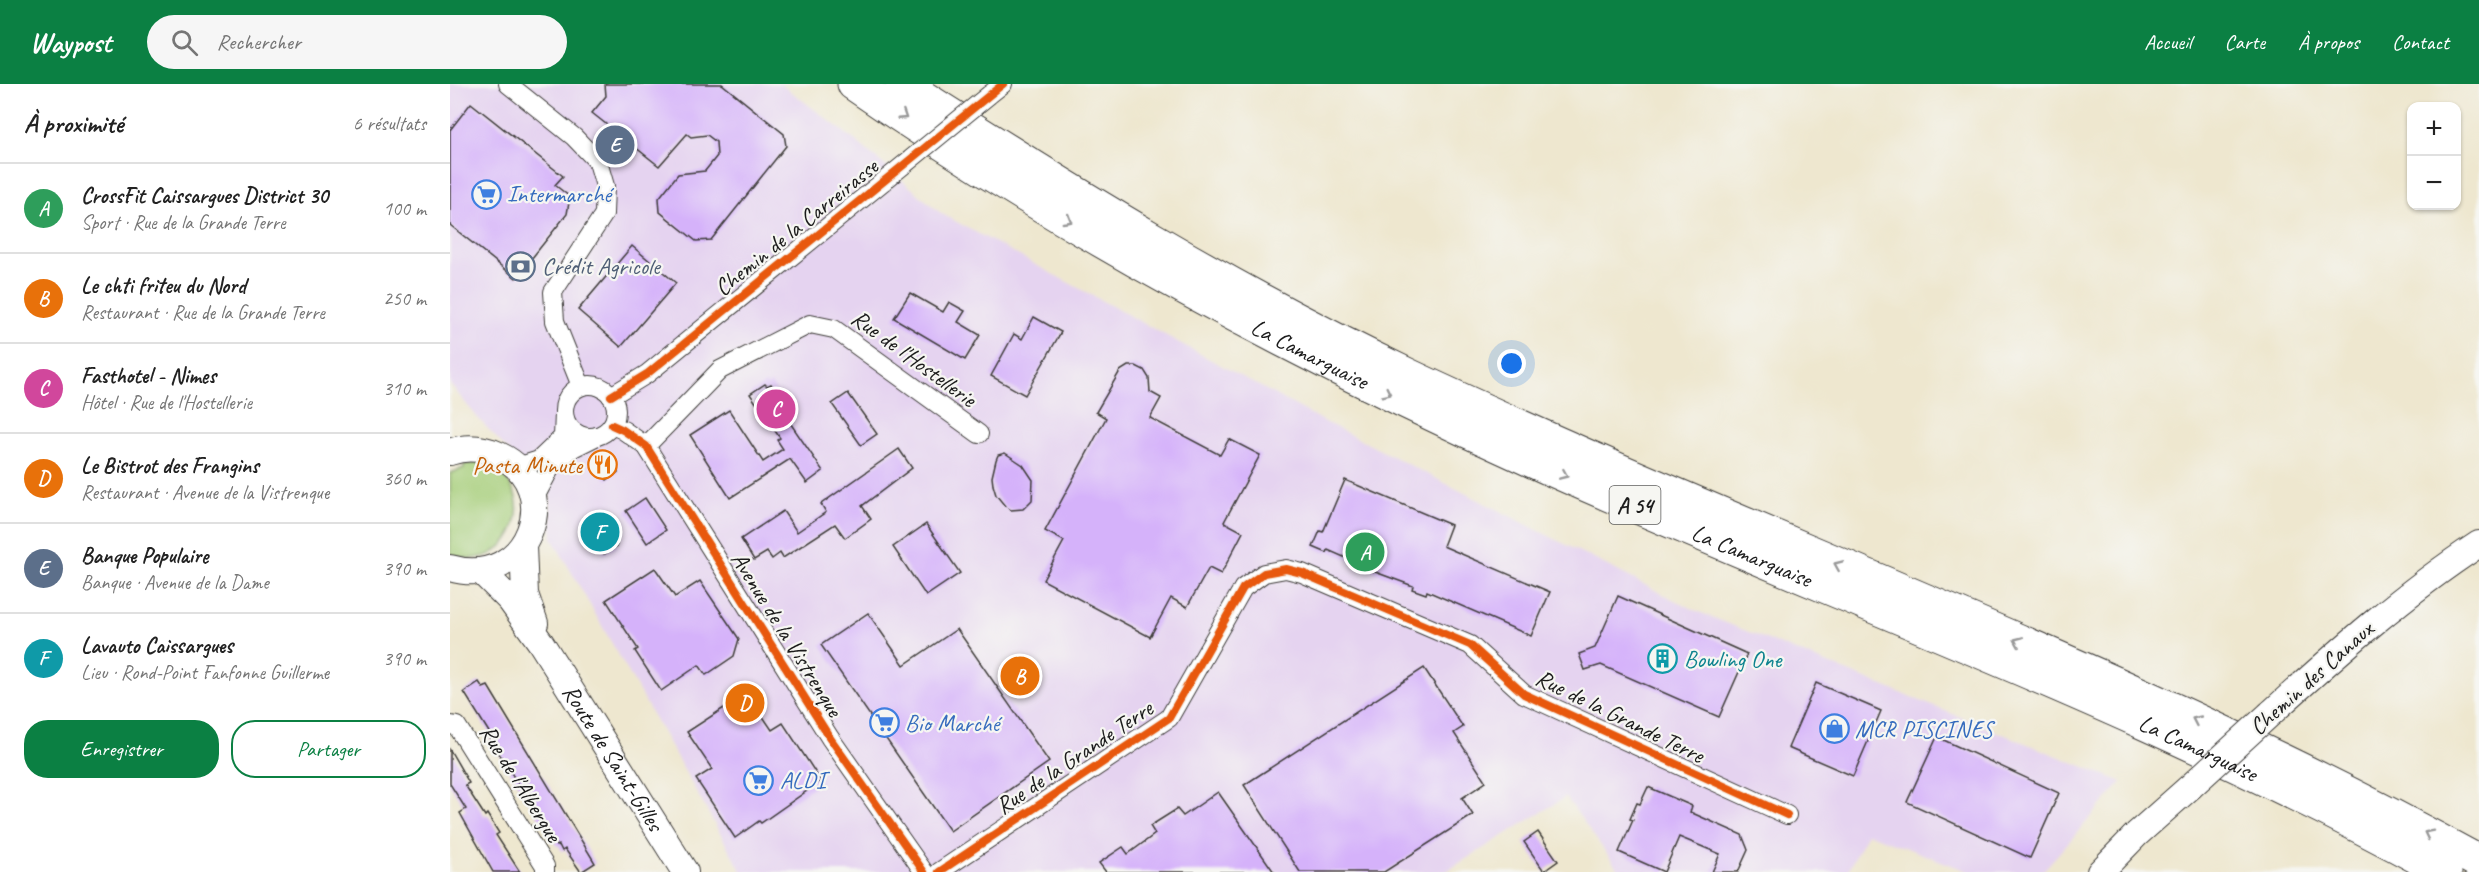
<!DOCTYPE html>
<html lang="fr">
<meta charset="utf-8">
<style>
:root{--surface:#fff;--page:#f6f6f6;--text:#222;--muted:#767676;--line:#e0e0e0;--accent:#0b8043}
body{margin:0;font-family:Caveat,sans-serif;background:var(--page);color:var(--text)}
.controls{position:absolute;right:18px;top:18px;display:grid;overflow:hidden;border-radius:12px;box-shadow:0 2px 4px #0004}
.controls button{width:54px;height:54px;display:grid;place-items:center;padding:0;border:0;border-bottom:2px solid var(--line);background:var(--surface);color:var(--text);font:30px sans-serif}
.you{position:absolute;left:1062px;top:280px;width:21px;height:21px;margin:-15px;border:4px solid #fff;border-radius:50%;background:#1a73e8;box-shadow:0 0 0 9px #1a73e833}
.badge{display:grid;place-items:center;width:39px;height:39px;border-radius:50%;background:var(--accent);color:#fff;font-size:20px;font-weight:700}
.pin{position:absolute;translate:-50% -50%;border:3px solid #fff;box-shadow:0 2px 6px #0006}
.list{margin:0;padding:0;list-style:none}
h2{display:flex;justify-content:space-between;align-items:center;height:78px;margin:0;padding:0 24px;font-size:26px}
h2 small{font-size:20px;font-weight:400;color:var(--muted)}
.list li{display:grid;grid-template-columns:39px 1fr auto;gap:18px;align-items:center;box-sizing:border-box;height:90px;padding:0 24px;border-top:2px solid var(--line)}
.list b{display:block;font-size:22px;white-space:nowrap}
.list p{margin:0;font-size:20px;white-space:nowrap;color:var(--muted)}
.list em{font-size:20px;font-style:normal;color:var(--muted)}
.actions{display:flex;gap:12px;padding:18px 24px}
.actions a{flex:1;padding:14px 0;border:2px solid var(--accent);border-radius:24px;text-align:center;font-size:21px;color:var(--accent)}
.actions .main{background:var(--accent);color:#fff}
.icon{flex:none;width:33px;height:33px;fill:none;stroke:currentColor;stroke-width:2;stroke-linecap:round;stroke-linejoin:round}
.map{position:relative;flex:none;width:2029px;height:788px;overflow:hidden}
header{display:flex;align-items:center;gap:36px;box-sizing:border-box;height:84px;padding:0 30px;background:var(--accent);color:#fff}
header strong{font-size:28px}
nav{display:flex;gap:33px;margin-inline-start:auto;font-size:21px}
.search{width:420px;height:54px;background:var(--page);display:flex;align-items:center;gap:15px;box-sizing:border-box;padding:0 21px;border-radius:33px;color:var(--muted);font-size:22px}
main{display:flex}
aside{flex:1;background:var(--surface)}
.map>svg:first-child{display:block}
.built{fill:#e5d3f0}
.green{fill:#a6ce79;stroke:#61754a;stroke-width:1.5}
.building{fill:#d5b2fa}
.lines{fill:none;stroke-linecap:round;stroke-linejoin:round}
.minor-casing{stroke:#3c3a37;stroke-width:20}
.secondary-casing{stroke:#3c3a37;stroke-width:28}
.motorway-casing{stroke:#3c3a37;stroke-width:35}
.minor{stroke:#fff;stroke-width:18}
.secondary{stroke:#fff;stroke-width:26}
.motorway{stroke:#fff;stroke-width:33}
.minor-bridge-casing{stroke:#3c3a37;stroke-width:20;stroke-linecap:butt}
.secondary-bridge-casing{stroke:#3c3a37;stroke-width:28;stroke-linecap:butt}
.minor-bridge{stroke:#fff;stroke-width:18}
.secondary-bridge{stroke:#fff;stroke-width:26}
.cycleway-casing{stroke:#f6f6f2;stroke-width:11}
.cycleway{stroke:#e8590c;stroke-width:8}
.oneway{stroke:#999}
.labels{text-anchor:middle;stroke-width:4.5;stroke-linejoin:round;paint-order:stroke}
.shield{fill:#f6f6f2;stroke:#5d5d5c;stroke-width:1.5}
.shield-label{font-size:22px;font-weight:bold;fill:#1c1c1c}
.shop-label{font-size:24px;fill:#366cbe;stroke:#f6f6f2;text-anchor:start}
.street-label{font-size:24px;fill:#1c1c1c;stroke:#f6f6f2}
.service-label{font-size:24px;fill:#4e5e75;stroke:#f6f6f2;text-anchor:start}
.food-label{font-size:24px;fill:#c56008;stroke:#f6f6f2;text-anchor:end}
.culture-label{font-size:24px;fill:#0d838f;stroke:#f6f6f2;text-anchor:start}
</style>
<header>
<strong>Waypost</strong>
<div class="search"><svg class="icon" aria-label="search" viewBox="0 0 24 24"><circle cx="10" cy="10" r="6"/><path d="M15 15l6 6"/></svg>Rechercher</div>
<nav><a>Accueil</a><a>Carte</a><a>À propos</a><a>Contact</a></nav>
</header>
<main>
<aside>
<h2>À proximité<small>6 résultats</small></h2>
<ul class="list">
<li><span class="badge" style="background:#2e9e5b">A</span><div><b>CrossFit Caissargues District 30</b><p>Sport · Rue de la Grande Terre</p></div><em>100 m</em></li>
<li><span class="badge" style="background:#e8710a">B</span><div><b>Le chti friteu du Nord</b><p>Restaurant · Rue de la Grande Terre</p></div><em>250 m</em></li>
<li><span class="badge" style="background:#d1479c">C</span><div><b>Fasthotel - Nimes</b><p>Hôtel · Rue de l'Hostellerie</p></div><em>310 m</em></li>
<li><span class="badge" style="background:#e8710a">D</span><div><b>Le Bistrot des Frangins</b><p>Restaurant · Avenue de la Vistrenque</p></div><em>360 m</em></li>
<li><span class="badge" style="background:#5c6f8a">E</span><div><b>Banque Populaire</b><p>Banque · Avenue de la Dame</p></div><em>390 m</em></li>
<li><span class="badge" style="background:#0f9aa8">F</span><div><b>Lavauto Caissargues</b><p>Lieu · Rond-Point Fanfonne Guillerme</p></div><em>390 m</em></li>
</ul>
<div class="actions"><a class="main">Enregistrer</a><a>Partager</a></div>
</aside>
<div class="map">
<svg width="2029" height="788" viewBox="0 0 2029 788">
<rect width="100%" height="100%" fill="#f6f6f2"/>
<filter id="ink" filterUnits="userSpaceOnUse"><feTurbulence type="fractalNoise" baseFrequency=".0167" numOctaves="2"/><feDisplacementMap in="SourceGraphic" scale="12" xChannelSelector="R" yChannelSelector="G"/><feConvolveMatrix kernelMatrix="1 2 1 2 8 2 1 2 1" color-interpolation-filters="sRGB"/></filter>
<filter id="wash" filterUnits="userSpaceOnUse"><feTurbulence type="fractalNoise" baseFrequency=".008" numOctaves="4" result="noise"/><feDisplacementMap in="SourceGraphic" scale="24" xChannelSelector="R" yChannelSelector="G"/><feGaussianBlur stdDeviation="1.35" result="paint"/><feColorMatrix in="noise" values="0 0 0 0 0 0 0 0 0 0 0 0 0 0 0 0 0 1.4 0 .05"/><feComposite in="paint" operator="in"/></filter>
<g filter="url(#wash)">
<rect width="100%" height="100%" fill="#eee7cf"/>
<path class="built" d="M0 0H331L407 58 492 130 879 340 1244 526 1672 698 1592 788H1520L1417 749 1397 788H1170L1116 713 995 788H292L102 454 100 411 27 333 0 300Z"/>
<path class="green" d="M27 379C99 396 65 496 0 470V389L14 384V380Z"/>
<g id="blocks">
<g class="building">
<path d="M155 0H272L334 50 336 62 261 156 246 157 210 128 209 114 228 90 255 87 267 72 266 58 257 51 241 53 237 50 209 82 142 29 156 12Z"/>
<path d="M21 19 113 92 105 101 120 113 117 130 66 194 0 141V46Z"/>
<path d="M182 162 226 199 171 263 128 226Z"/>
<path d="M460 209 493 228 499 218 515 227 508 238 530 251 515 276 444 234Z"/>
<path d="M584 233 611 248 575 311 541 292 564 250 572 255Z"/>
<path d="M678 282H686L694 286 699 294 700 308 711 314 700 334 770 371 779 355 810 371 774 438 793 448 771 490 759 484 737 523 721 514 700 553 593 496 614 457 595 447 656 334 646 328 670 287Z"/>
<path d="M315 300 317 302 321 300 341 329 336 333 373 387 357 399 340 375 280 414 240 351 279 326 313 378 333 365 327 356 330 354 300 310Z"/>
<path d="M398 309 427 350 411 361 382 320Z"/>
<path d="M449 365 462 384 412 422 421 435 395 454 385 440 333 474 330 469 322 475 317 468 304 476 291 455 333 427 347 448 376 428 371 420Z"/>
<path d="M555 369 573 381 583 396 582 416 573 425 561 426 555 422 546 411 543 401 542 393 546 376 548 371Z"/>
<path d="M158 374 168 388 157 396 146 382Z"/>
<path d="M895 396 1001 441 993 462 1100 508 1081 552 977 507 976 510 962 505 963 502 909 482 910 480 878 466 877 469 863 463 870 447 873 448Z"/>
<path d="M195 414 216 446 197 459 176 427Z"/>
<path d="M146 427 167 462 154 470 133 434Z"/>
<path d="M476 440 510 489 476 512 443 463Z"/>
<path d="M205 484 225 513 250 497 289 555 284 572 256 591 249 581 211 607 185 567 188 565 156 516Z"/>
<path d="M1168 512 1297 570 1269 633 1151 581 1135 586 1129 570 1145 564Z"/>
<path d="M418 529 454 581 507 545 599 678 500 747 371 561Z"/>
<path d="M974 584 1013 643 1004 649 1036 698 1012 714 1023 731 934 788H850L794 701Z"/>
<path d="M29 598 33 604 38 602 145 779 131 788 115 765 112 767 109 761 107 762 40 655 42 653 14 608Z"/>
<path d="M1366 599 1431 627 1403 692 1338 664Z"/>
<path d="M297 609 322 646 333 639 371 697 311 739 309 737 285 754 246 695 262 685 237 648Z"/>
<path d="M1487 653 1609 709 1580 774 1457 718Z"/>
<path d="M0 666 19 699 15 701 35 732 37 730 49 749 46 751 70 788H43L10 729 16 725 0 700Z"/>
<path d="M1198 703 1242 722 1240 728 1292 751 1298 766 1288 788H1262L1270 770 1229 753 1214 788 1169 768 1183 736 1180 735 1187 719 1190 720Z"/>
<path d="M768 708 824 788H656L649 779 673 763 678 770 705 750 700 742 727 725 733 732Z"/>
<path d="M1088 748 1108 777 1094 787 1074 758Z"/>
</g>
</g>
</g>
<g filter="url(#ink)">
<use href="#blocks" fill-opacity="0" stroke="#3c3a37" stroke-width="1.5"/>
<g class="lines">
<defs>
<g id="minor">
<path d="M58 0 124 53 148 78 155 102 154 130 103 208 105 237 131 302"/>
<path d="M539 11 553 0"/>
<circle cx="140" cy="327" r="26"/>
<path d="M161 312 197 290 456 79"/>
<path d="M162 341 173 346 196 362 380 654 474 788"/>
<path d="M196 362 270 286 360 240 384 245 529 350"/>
<path d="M67 383 89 376 113 353 114 329"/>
<path d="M83 417 102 381 123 364 147 352"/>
<path d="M0 641 7 642 95 782V788"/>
<path d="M489 788 719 634 793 504 814 489 836 485 852 489 1020 561 1074 610 1337 731"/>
</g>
<g id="secondary">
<path d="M0 368C16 362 33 364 49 371 116 402 80 507 0 484"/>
<path d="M73 462 75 510 85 539"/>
<path id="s1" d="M32 488 60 516 91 559 235 788"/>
<path d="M1821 629C1887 569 1954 509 2029 460"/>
<path d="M1650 788 1687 750 1740 703"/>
</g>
<g id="motorway">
<path id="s2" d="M404 0C624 153 863 279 1107 388 1403 519 1711 631 1995 788"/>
<path d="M452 0C616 105 782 208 958 291 1313 458 1685 588 2029 778"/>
</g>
</defs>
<use href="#minor" class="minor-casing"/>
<use href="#secondary" class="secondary-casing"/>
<use href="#motorway" class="motorway-casing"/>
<use href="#minor" class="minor"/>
<use href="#secondary" class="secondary"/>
<use href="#motorway" class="motorway"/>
<defs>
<path id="minor-bridge" d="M456 79 539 11"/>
<path id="secondary-bridge" d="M1740 703 1821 629"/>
</defs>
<use href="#minor-bridge" class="minor-bridge-casing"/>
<use href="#secondary-bridge" class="secondary-bridge-casing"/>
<use href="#minor-bridge" class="minor-bridge"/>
<use href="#secondary-bridge" class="secondary-bridge"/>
<defs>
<g id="cycleway">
<path d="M161 312 197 290 553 0"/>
<path d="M162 341 173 346 196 362 380 654 474 788"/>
<path d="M489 788 719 634 793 504 814 489 836 485 852 489 1020 561 1074 610 1337 731"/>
</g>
</defs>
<use href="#cycleway" class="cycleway-casing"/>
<use href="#cycleway" class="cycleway"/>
</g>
<defs><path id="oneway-chevron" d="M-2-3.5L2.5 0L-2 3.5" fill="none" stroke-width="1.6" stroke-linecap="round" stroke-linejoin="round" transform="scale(1.5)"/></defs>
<g class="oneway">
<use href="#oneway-chevron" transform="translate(453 32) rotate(33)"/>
<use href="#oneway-chevron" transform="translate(618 136) rotate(31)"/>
<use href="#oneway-chevron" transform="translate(937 309) rotate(26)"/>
<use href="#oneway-chevron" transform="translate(1114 391) rotate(23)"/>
<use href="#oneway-chevron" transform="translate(1388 481) rotate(-157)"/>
<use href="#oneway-chevron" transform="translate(1568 557) rotate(-157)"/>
<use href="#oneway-chevron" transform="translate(1746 636) rotate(-155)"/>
<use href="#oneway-chevron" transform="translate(1978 750) rotate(-153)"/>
</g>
</g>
<defs>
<symbol id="supermarket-ring" viewBox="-11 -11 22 22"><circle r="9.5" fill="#f6f6f2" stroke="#3f7fe0" stroke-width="1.5"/><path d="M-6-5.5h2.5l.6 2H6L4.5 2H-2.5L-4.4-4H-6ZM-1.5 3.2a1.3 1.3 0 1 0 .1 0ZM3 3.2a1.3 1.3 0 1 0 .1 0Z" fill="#3f7fe0"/></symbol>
<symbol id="bank-ring" viewBox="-11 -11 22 22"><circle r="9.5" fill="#f6f6f2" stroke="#5c6f8a" stroke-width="1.5"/><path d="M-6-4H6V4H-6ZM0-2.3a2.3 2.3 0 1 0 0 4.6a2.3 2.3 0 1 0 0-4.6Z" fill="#5c6f8a"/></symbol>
<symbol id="restaurant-ring" viewBox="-11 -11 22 22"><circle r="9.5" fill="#f6f6f2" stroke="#e8710a" stroke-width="1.5"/><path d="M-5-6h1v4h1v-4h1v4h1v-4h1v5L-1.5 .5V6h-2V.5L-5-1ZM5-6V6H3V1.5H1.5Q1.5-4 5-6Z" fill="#e8710a"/></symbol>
<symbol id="building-ring" viewBox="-11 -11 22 22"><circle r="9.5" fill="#f6f6f2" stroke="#0f9aa8" stroke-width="1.5"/><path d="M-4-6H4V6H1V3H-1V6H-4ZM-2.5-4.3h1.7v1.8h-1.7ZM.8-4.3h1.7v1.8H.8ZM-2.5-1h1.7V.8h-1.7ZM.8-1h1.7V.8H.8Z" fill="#0f9aa8"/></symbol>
<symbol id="shop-ring" viewBox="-11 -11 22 22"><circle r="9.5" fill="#f6f6f2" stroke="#3f7fe0" stroke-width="1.5"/><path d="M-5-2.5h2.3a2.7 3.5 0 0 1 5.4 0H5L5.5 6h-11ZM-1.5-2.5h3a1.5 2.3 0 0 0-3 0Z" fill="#3f7fe0"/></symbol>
</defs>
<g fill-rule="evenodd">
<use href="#supermarket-ring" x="20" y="94" width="33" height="33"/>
<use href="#bank-ring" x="54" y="166" width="33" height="33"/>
<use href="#restaurant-ring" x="136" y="364" width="33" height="33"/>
<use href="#building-ring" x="1196" y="558" width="33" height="33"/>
<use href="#supermarket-ring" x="418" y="622" width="33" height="33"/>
<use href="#shop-ring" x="1368" y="628" width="33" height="33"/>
<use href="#supermarket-ring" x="292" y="680" width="33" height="33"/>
</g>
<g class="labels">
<rect class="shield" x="1159.5" y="402" width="51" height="38" rx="4.5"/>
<g class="shield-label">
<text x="1185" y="429">A 54</text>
</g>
<g class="shop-label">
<text x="57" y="118">Intermarché</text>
<text x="455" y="647">Bio Marché</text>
<text x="1405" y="653">MCR PISCINES</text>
<text x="330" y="704">ALDI</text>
</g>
<g class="street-label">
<text transform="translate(346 143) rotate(-39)" y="8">Chemin de la Carreirasse</text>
<text dy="8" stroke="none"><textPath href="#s2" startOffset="530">La Camarguaise</textPath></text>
<text transform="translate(464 274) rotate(36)" y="8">Rue de l'Hostellerie</text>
<text dy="8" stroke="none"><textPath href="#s2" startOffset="1016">La Camarguaise</textPath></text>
<text transform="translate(337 550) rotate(58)" y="8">Avenue de la Vistrenque</text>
<text transform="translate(1861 594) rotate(-42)" y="8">Chemin des Canaux</text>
<text transform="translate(1170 632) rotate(26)" y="8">Rue de la Grande Terre</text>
<text dy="8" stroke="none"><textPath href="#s2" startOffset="1502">La Camarguaise</textPath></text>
<text transform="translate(624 673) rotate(-34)" y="8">Rue de la Grande Terre</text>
<text dy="8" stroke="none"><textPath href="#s1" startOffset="228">Route de Saint-Gilles</textPath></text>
<text transform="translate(71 699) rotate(58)" y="8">Rue de l'Albergue</text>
</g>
<g class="service-label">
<text x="92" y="190">Crédit Agricole</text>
</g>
<g class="food-label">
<text x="132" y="389">Pasta Minute</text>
</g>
<g class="culture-label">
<text x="1234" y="583">Bowling One</text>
</g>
</g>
</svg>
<div class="controls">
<button>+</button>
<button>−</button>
</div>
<div class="you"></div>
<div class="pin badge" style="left:915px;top:468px;background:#2e9e5b">A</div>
<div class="pin badge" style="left:570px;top:592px;background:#e8710a">B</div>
<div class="pin badge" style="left:326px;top:325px;background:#d1479c">C</div>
<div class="pin badge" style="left:295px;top:619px;background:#e8710a">D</div>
<div class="pin badge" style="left:165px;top:61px;background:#5c6f8a">E</div>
<div class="pin badge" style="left:150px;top:448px;background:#0f9aa8">F</div>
</div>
</main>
